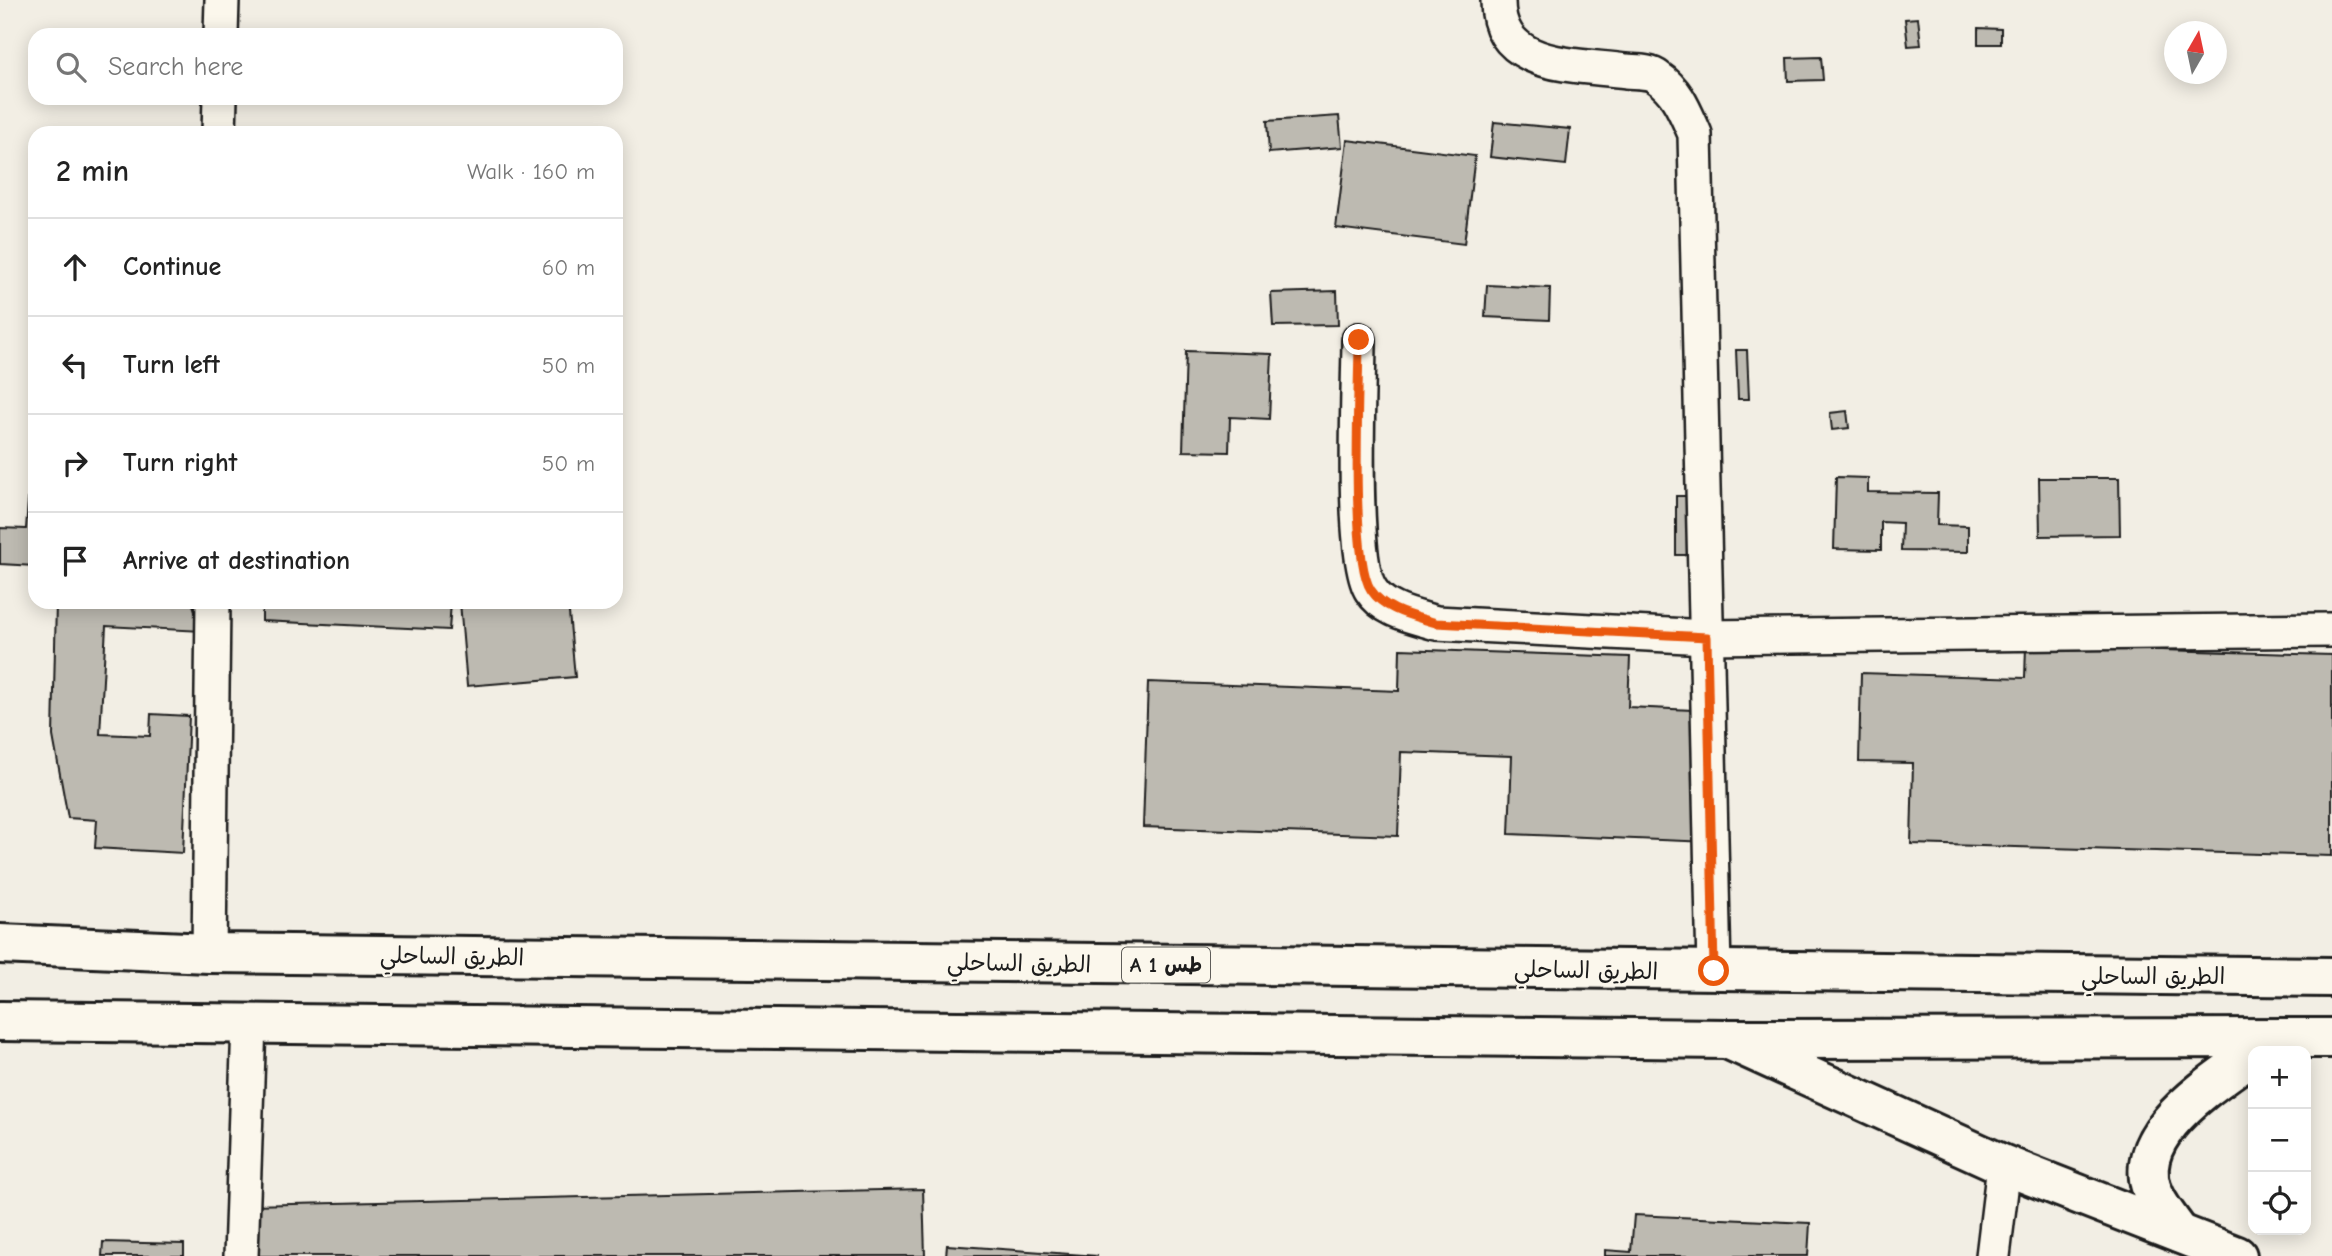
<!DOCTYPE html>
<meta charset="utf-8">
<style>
:root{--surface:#fff;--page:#f2f2f2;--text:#222;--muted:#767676;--line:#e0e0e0}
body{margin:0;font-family:"Comic Neue","Playpen Sans Arabic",sans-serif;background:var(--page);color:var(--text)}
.controls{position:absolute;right:21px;bottom:21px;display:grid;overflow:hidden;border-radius:14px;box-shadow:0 4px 18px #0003}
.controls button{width:63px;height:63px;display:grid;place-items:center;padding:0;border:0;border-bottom:2px solid var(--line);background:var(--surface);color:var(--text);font:35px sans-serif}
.compass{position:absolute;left:2164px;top:21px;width:63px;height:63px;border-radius:50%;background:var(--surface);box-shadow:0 4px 18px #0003;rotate:9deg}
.stop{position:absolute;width:21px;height:21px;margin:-16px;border:5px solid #ea580c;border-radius:50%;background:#fff}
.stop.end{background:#ea580c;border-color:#fff;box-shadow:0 2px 7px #0008}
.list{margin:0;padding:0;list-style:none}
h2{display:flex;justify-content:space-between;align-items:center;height:91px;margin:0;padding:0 28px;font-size:30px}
h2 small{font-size:23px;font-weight:400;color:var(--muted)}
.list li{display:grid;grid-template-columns:46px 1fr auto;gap:21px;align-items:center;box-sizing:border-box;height:98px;padding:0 28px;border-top:2px solid var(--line)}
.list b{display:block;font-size:26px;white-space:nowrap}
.list em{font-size:23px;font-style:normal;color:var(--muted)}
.icon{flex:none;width:38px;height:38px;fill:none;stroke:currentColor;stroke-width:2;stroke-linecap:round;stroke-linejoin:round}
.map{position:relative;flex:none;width:2332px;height:1256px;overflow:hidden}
.search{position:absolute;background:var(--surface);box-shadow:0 4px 18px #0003;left:28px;top:28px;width:595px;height:77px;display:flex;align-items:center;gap:18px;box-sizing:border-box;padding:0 24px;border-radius:21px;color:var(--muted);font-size:26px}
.panel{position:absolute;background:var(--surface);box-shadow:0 4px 18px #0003;left:28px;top:126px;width:595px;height:483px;border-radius:21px}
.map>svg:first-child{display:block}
.building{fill:#bdbab1;stroke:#1c1c1c;stroke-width:2}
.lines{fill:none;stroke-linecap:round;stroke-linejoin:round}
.minor-casing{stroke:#1c1c1c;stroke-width:38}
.primary-casing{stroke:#1c1c1c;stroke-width:44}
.trunk-casing{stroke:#1c1c1c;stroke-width:44}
.minor{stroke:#fbf7ec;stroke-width:33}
.primary{stroke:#fbf7ec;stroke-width:38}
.trunk{stroke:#fbf7ec;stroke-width:38}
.route{stroke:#ea580c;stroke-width:9}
.labels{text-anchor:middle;stroke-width:5;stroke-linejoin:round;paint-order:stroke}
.shield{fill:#fbf7ec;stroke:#5f5e5a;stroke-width:2}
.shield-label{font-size:21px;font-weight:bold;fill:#1c1c1c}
.street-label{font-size:23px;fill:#1c1c1c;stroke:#fbf7ec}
</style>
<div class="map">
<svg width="2332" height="1256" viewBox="0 0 2332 1256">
<rect width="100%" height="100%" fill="#f2eee4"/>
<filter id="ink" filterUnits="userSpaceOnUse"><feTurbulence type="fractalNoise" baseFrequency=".0143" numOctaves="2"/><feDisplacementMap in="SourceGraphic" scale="14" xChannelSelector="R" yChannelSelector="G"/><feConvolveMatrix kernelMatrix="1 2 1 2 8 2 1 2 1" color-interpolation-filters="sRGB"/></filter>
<g filter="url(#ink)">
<g class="building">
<path d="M1918 18 1921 45 1908 46 1905 19Z"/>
<path d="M1978 28 2001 29V44H1978Z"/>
<path d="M1821 57 1823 80 1788 81 1787 58Z"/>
<path d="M1339 116 1342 147 1269 153 1267 121Z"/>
<path d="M1494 122 1570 129 1566 165 1490 157Z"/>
<path d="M1347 140 1475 156 1464 244 1336 228Z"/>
<path d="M1487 285 1550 288 1549 320 1485 317Z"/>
<path d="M1337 291 1338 325 1273 326 1271 293Z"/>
<path d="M1736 350H1747L1749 399H1738Z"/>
<path d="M1186 351 1272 354 1269 419 1230 417 1229 452 1183 451Z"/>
<path d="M1847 411 1849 428 1832 430 1830 413Z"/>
<path d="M30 473H35V566L0 564V528L26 529Z"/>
<path d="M1836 477 1868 478V492L1938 493 1937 525 1968 526V552L1901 551 1902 523 1881 522V550L1834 549Z"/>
<path d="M2039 478H2119L2120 535 2040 536Z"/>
<path d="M1676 496H1703L1704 555H1676Z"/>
<path d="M56 602H192L202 631 106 626 100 734 150 736 151 714 189 716 183 853 95 848 97 820 68 818 53 736Z"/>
<path d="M262 602H451L449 630 262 621Z"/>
<path d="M460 602H568L575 677 467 686Z"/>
<path d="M2026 646 2332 655V856L1911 844 1913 763 1859 762 1861 673 2025 678Z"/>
<path d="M1400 649 1630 657 1628 707 1715 711 1710 842 1509 834 1512 756 1401 752 1398 836 1143 827 1148 682 1399 691Z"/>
<path d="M923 1189 925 1256H252L250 1205Z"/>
<path d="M1634 1215 1810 1223 1808 1256H1605V1250L1631 1252Z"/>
<path d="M103 1242 184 1244V1256H102Z"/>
<path d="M947 1245 1098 1256H946Z"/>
</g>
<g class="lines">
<defs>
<g id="minor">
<path d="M1498 0C1497 70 1576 64 1626 71 1635 72 1650 71 1657 77 1678 91 1685 112 1695 134L1714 971"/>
<path d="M221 35 222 0"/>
<path d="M219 133 220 98"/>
<path d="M1359 340C1359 385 1350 559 1371 590 1385 612 1414 616 1436 623L1707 637 2332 630"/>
<path d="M209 953 213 602"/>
<path d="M241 1256 249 1023"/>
<path d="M1993 1256 2004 1165"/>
</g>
<path id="primary" d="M1727 1039 2004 1165 2237 1256"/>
<g id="trunk">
<path d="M0 944 209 953 2332 977"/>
<path d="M0 1021 1727 1039 2332 1038"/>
<path d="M2179 1233C2171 1221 2161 1210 2155 1197 2124 1136 2214 1083 2253 1054"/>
</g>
</defs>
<use href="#minor" class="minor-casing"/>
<use href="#primary" class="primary-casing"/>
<use href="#trunk" class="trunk-casing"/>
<use href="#minor" class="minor"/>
<use href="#primary" class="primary"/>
<use href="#trunk" class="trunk"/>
</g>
</g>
<g class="lines" filter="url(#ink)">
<path class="route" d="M1359 340C1359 385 1350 560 1371 590 1385 611 1414 616 1436 623L1707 637 1714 971"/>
</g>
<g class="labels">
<rect class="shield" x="1122" y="947.5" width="88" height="35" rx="5"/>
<g class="shield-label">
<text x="1166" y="972">A 1 طس</text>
</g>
<g class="street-label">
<text transform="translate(452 956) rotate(1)" y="8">الطريق الساحلي</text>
<text transform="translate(1019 963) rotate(1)" y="8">الطريق الساحلي</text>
<text transform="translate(1586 970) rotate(1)" y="8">الطريق الساحلي</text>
<text x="2153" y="984">الطريق الساحلي</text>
</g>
</g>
</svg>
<div class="controls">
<button>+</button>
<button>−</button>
<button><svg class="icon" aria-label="locate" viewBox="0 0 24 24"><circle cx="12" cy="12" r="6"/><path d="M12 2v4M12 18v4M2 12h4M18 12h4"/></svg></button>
</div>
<svg class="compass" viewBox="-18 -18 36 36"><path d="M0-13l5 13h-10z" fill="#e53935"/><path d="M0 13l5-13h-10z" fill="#767676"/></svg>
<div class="stop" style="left:1714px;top:971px"></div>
<div class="stop end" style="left:1359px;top:340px"></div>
<div class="search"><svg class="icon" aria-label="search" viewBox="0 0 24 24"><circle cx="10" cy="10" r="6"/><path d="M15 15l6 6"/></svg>Search here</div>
<section class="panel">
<h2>2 min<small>Walk · 160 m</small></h2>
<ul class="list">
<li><svg class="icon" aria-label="ahead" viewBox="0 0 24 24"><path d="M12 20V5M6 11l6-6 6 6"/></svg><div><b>Continue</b></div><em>60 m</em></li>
<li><svg class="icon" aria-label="left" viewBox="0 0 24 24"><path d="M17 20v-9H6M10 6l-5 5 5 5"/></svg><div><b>Turn left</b></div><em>50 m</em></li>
<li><svg class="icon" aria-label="right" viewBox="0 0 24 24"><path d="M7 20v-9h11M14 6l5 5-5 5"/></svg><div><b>Turn right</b></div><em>50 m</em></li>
<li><svg class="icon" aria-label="arrive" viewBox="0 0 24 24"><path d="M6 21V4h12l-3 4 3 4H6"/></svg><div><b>Arrive at destination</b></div></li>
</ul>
</section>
</div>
